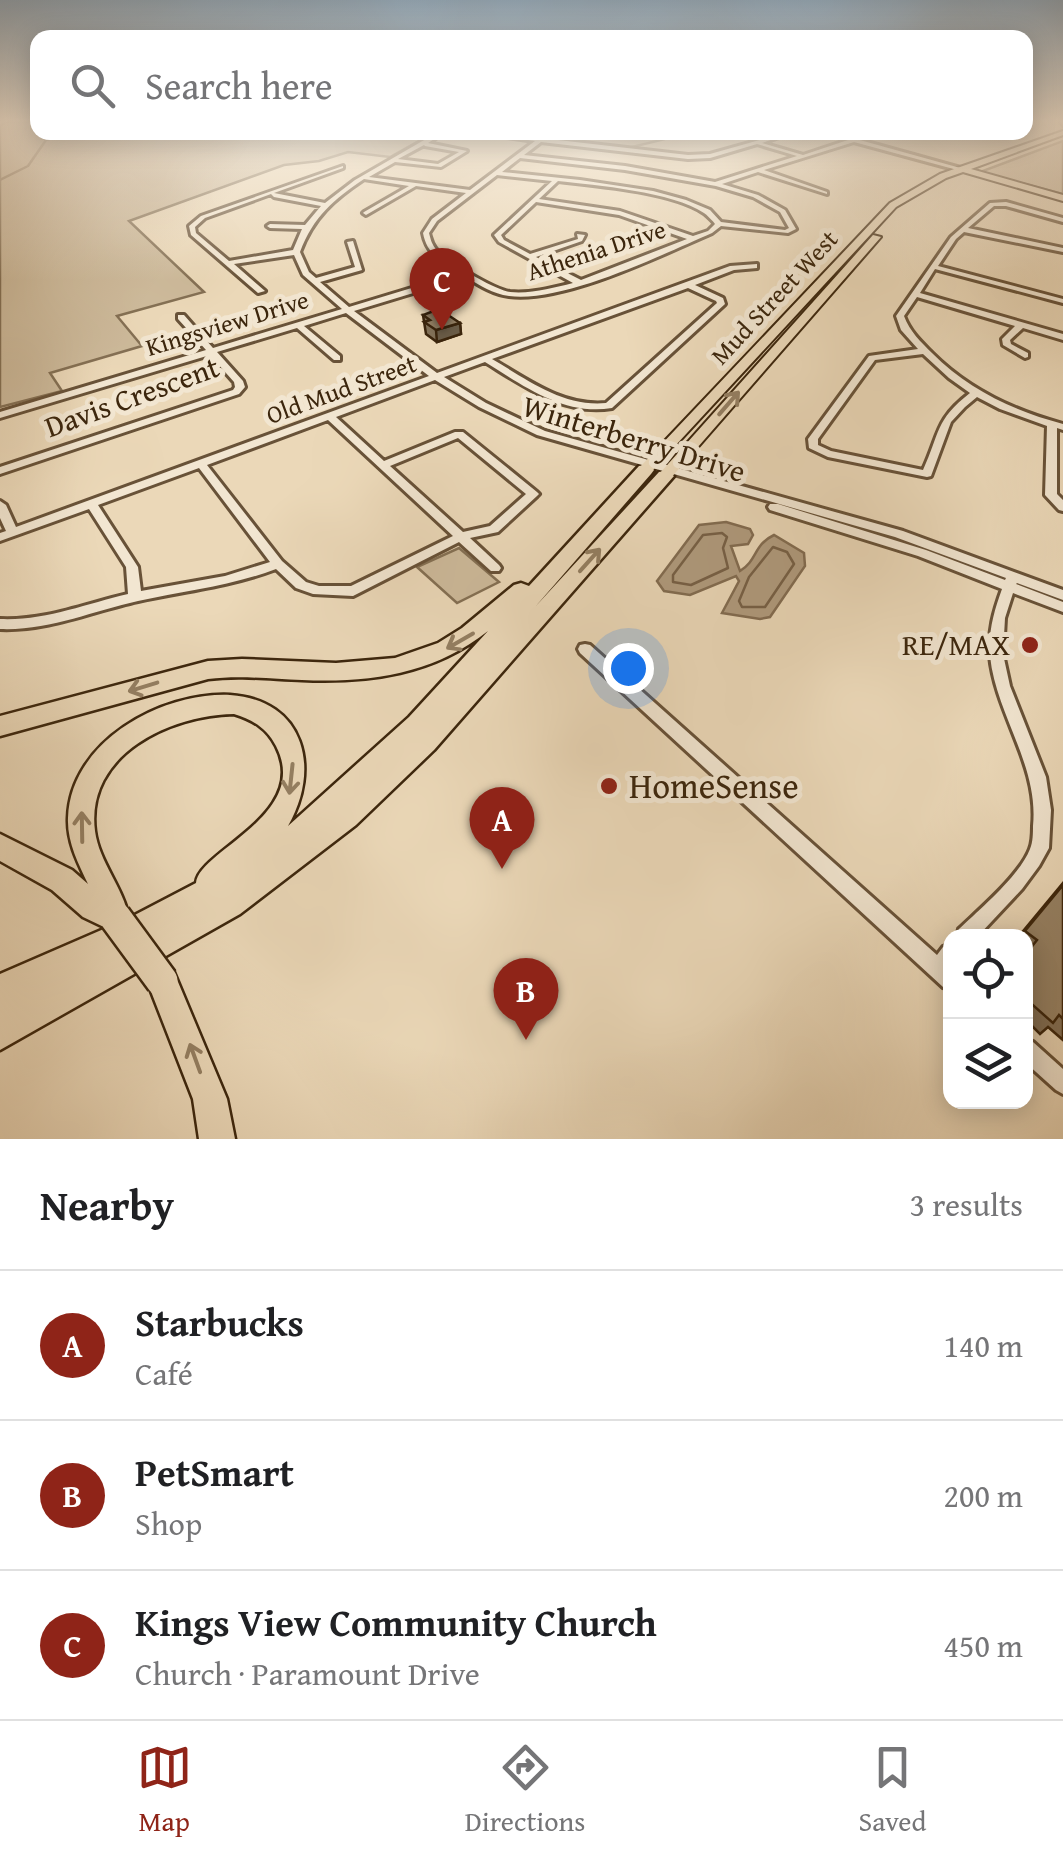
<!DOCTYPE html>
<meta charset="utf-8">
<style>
:root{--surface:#fff;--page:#f2f2f2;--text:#202124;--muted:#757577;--line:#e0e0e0;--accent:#8f2418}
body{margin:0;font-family:"Gentium Book Plus",serif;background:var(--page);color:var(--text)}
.controls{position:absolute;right:30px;bottom:30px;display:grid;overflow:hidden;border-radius:20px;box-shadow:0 5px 25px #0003}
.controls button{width:90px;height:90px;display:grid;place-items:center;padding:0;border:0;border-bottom:2px solid var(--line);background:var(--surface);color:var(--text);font:50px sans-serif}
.you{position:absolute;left:628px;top:668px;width:35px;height:35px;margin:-25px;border:8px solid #fff;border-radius:50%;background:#1a73e8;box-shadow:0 0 0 15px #1a73e833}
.badge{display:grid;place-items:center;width:65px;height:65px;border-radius:50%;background:var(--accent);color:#fff;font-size:32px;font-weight:700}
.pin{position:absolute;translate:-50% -82px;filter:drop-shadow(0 2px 5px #0008)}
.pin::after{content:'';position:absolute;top:52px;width:35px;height:30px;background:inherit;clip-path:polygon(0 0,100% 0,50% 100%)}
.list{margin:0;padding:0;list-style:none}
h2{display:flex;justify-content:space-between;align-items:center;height:130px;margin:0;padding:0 40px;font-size:42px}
h2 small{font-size:32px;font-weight:400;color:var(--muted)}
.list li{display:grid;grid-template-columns:65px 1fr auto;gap:30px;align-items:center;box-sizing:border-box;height:150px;padding:0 40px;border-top:2px solid var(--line)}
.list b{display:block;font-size:38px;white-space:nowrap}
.list p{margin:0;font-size:32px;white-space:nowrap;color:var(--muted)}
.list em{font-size:32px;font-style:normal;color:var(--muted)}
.icon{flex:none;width:55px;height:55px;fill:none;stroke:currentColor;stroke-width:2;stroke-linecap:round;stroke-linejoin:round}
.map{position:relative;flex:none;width:1063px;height:1139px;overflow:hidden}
.search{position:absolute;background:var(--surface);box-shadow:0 5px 25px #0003;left:30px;right:30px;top:30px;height:110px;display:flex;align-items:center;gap:25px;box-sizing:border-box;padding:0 35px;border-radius:20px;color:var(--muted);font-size:38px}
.sheet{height:580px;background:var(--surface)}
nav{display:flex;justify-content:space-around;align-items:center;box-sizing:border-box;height:140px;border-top:2px solid var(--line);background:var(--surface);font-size:28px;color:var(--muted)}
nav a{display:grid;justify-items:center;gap:5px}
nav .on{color:var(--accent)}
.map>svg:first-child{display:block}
.green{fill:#cdba9b;stroke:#847054;stroke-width:2.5}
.water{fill:#b09b7e;stroke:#826c51;stroke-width:2.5}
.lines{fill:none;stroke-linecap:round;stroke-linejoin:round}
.shore{stroke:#766046;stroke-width:2.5}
.stream{stroke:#826c51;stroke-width:2.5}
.minor-casing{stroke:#685238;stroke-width:6}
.major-casing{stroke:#3c260d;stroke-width:4}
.highway-casing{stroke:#3c260d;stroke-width:5}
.minor{fill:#f2e6d1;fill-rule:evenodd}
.major{fill:#ebd8b8;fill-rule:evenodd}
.highway{fill:#ebd8b8;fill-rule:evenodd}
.highway-bridge-casing{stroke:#3c260d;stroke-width:36;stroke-linecap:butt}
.highway-bridge{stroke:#ebd8b8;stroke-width:31}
.wall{fill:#827158;stroke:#3c260d;stroke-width:2.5}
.shaded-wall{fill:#6a5c47;stroke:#3c260d;stroke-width:2.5}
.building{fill:#978366;stroke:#3c260d;stroke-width:2.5}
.oneway{stroke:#947f62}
.poi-dot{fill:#8f2418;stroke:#f2e6d1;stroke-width:4}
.labels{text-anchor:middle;stroke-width:10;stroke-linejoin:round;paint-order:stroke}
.far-street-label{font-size:25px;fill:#3c260d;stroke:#f2e6d1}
.street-label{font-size:30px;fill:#3c260d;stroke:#f2e6d1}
.poi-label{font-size:30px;fill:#3c260d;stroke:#f2e6d1;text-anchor:end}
.near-poi-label{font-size:35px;fill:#3c260d;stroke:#f2e6d1;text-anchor:start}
</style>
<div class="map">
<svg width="1063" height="1139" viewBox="0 0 1063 1139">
<rect width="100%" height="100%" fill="#ebd8b8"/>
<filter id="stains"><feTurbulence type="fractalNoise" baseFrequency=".002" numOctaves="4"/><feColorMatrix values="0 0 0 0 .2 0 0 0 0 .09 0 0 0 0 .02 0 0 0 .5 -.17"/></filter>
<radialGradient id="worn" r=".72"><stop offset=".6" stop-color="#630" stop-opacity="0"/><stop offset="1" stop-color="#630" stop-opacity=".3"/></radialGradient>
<g class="green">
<path d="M37 122 38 132 433 133 390 157 348 152 319 161 284 165 129 221 204 292 117 316 142 346 50 373 62 391 0 407V126L6 122Z"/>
<path d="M539 132 663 133 651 136 661 140 628 148 532 138Z"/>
<path d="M1063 141V194L980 172Z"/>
<path d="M459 548 499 582 457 603 417 567Z"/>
</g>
<path class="water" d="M726 522 750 529 753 535 748 544 731 546 740 571C758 560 753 545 774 535L804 553 805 566 770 617 760 619 722 613 739 581 736 576 690 595 664 591 657 581 699 525Z"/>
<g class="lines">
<g class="shore">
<path d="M722 533 727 537 723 548 728 568 691 585 673 582V575L703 535Z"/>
<path d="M773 547 787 552 794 564 765 607H742L739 601 749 577Z"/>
</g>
<g class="stream">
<path d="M1059 122 1063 127"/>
<path d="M0 180 28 166 46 140 71 132"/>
</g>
<defs>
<g id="minor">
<path d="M438 132H445L428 143 467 151 441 167 395 162 369 177 470 190 535 141 469 132H489L688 155 710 154 774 136 765 132H774L782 136 762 143 803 155 848 140 821 132H831L964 169 961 171 854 142 764 170 827 192V194L758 172 722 184 758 195 785 210 796 229 788 233 721 226 712 233C661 255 564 303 509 296 493 294 479 285 466 277L354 311 437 373 730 266 757 264V268L734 270 695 285 723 298 725 304 612 408C564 416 524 386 485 362L444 377 486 403 545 431 903 531 1063 590V600L1017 583 1016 584 1063 602V612L1013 593 1005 618 1003 654 1010 686 1046 777 1051 810 1049 848 1039 866 1022 889 978 936H957L959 929C980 909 1020 875 1030 849 1033 842 1033 833 1033 826 1039 765 996 715 990 656 988 632 994 611 1002 589L918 556 770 510 768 507 770 504H778L926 550 1005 580 1006 578 895 537 537 435 479 407 435 380 336 417 384 461 455 432H463L537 492 539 494 537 496 498 532 470 538 499 565 501 568 499 571H491L459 542 353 596 313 594 296 588 276 569C231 586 184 591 138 601 92 611 49 631 0 629V619C45 621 85 604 128 594L126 567 89 509 0 541V533L6 531 0 518V501L6 505 16 527 429 376 346 313 304 326 340 356V360H334L297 328 217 352 243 381 245 387 239 394 0 474V467L233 390 235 387 234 382 210 355 0 418V412L206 350 178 319V315H184L213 348 342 309 303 275 294 255 234 264 265 291 258 293 191 235 189 226 201 216 343 166V168L274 193 325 203 355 180ZM541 142 688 159 710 158 757 144 797 156 715 182 625 166 524 155ZM424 145 425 146 459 152 438 164 398 159ZM520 158 625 170 716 186 753 197 780 212 789 228 785 230 721 222 710 210 686 200 653 191 580 180 502 172ZM497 175 552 181 494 235 499 242 573 283C553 288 531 294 510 292 495 290 443 260 435 248 431 242 431 240 429 233L437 221ZM364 179 409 186 364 212 363 213 366 215 416 186 466 193 432 219 423 233C427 255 443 263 461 273L349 307 320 282 362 270 353 241 347 242 355 267 316 278 309 272 300 252C313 217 334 199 364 179ZM558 181C596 185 673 192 704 213 706 214 714 222 715 224L708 231 693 236 620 211 539 199ZM271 194 274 197 321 206 305 225 270 224 267 226 270 228 302 229 293 250 229 261 196 233 195 227 205 218ZM536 202 619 215 687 239 581 280 536 257 582 241 585 235 577 234 578 239 530 254 504 240 501 235ZM688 288 716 301 717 303 606 403C563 407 528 380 492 359ZM328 420 453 536 351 586H319L306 582 282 561 207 465ZM458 438 526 494 490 526 463 532 390 466ZM199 468 270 562 225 576 141 591 138 567 98 505Z"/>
<path d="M1006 202 1063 218V222L1006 206H994L968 228 1063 248V252L964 232 956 239 938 266 1063 299V303L935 269 920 293 1063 334V340L1023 328 1010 340 1011 344 1028 353V357L1025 358 1003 345 1002 339 1015 326 917 297 904 316C910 332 921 342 932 353 969 390 1014 411 1063 424V430L1057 428V494L1063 500V511L1059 510 1045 495 1047 426 1000 409 977 397 965 407 951 422 931 476 927 477 828 457 809 448 808 439 869 356 918 349 901 330 896 316 951 237 990 203ZM923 354 949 378 970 393C935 420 940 433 923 470L831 451 818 445V439L875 360Z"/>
<path d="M585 644 590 645 937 955 943 947 950 945V989L943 987 580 653 578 649 580 645Z"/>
<path d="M1026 1039 1033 1042 1063 1069V1094L1056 1090 1026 1063Z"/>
</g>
<g id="major">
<path d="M1063 131V135L971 169 1063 195V201L963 172 946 178 896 207 650 473H640L637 470 640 467 890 203 940 174Z"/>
<path d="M873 235 881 237 670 479H660L657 476 660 473Z"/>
</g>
<g id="highway">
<path d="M645 465 651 466 654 470 651 474 535 607 659 472 665 471 674 476 434 750 356 825 240 914 0 1050V974L106 928 83 917 52 890 0 861V834L72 870 88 884C78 863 67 842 68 818 70 742 161 692 230 695 305 700 321 769 288 826L409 717 488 631C434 674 370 683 302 680 271 679 240 675 208 679L0 736V716L208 661 242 659 336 663 395 658 438 643 462 628 514 585 521 583 529 586 639 466ZM234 714C253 720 267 728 276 746 312 815 198 851 196 883L129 918C123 887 99 862 95 831 85 754 171 715 234 714Z"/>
<path d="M162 966 173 970 227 1099 235 1139H199L193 1099 147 981 151 970Z"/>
</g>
</defs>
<use href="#minor" class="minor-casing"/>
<use href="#major" class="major-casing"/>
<use href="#highway" class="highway-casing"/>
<use href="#minor" class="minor"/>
<use href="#major" class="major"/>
<use href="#highway" class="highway"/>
<defs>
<path id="highway-bridge" d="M115 917 162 981"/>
</defs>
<use href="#highway-bridge" class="highway-bridge-casing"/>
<use href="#highway-bridge" class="highway-bridge"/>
</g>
<g class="wall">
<path d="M423 315 460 323 461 334 437 342 426 334Z"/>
<path d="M1063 883V1040L1048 1027 1040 1034 1026 1020V936H1019Z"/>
</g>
<path class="shaded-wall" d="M460 323 461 334 437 342 436 330Z"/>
<g class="building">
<path d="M439 309 460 323 436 330 424 322 430 320 423 315Z"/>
<path d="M1063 885V1019L1059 1015 1053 1023 1026 999V974L1030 969 1026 964V954L1037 940 1025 931Z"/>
</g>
<defs><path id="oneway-shaft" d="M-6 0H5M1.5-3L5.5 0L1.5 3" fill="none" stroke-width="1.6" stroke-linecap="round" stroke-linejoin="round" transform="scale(2.5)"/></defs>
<g class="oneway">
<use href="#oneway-shaft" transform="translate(729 403) rotate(-49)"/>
<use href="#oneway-shaft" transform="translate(590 560) rotate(-48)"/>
<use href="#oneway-shaft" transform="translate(460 641) rotate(150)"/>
<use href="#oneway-shaft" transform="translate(143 687) rotate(163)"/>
<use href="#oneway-shaft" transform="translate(291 779) rotate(96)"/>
<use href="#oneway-shaft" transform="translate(82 827) rotate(-91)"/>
<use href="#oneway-shaft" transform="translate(195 1058) rotate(-110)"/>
</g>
<linearGradient id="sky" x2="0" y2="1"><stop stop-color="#91aabe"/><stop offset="0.43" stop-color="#f6eddf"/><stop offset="1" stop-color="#f6eddf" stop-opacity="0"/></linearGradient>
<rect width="1063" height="281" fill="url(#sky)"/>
<g class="poi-dot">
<circle cx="1030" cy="645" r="10"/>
<circle cx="609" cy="786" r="10"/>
</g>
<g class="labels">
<g class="far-street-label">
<text transform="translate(596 250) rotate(-18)" y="9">Athenia Drive</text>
<text transform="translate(774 297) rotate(-47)" y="9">Mud Street West</text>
<text transform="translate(227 323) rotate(-17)" y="9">Kingsview Drive</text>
<text transform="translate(341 389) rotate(-20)" y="9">Old Mud Street</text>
</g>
<g class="street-label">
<text transform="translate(132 397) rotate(-20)" y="10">Davis Crescent</text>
<text transform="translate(634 439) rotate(17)" y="10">Winterberry Drive</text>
</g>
<g class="poi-label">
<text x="1010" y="655">RE/MAX</text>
</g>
<g class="near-poi-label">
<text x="629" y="798">HomeSense</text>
</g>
</g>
<rect width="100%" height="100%" filter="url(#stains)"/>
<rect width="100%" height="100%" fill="url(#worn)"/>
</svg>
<div class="controls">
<button><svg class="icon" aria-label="locate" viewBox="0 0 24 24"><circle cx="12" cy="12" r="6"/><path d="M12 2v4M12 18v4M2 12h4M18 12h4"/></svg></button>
<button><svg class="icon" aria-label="layers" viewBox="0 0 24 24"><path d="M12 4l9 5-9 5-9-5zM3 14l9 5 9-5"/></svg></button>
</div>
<div class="you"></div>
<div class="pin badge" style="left:502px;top:869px">A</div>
<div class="pin badge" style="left:526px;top:1040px">B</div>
<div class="pin badge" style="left:442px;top:330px">C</div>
<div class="search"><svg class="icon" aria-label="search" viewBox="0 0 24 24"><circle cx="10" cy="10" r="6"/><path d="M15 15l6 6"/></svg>Search here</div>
</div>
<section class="sheet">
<h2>Nearby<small>3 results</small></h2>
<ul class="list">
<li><span class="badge">A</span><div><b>Starbucks</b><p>Café</p></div><em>140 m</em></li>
<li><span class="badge">B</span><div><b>PetSmart</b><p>Shop</p></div><em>200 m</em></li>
<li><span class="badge">C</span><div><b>Kings View Community Church</b><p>Church · Paramount Drive</p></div><em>450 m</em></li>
</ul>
</section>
<nav>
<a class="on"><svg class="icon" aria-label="map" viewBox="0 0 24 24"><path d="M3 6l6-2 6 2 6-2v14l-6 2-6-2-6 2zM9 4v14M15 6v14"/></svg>Map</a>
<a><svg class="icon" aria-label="directions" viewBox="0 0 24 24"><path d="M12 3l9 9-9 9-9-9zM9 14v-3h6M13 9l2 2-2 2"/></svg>Directions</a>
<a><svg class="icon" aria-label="saved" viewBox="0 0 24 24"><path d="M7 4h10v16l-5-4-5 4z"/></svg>Saved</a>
</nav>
